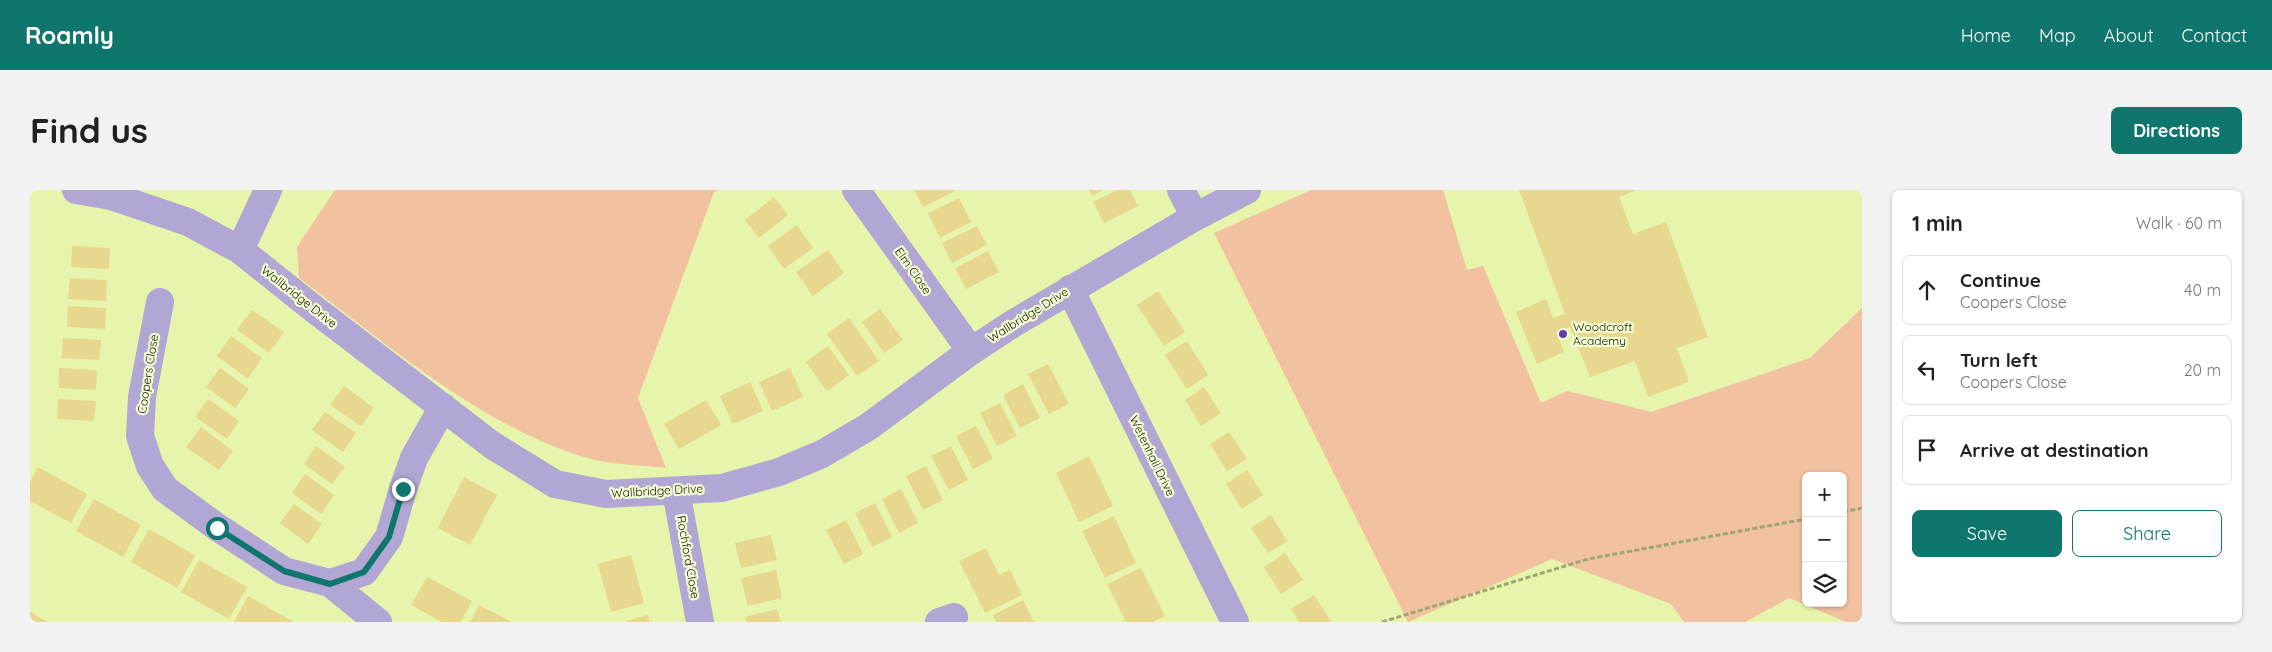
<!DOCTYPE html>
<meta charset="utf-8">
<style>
:root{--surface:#fff;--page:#f2f2f2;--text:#202124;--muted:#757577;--line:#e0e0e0;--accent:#0f766e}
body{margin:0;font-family:Quicksand,sans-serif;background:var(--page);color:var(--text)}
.controls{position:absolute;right:15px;bottom:15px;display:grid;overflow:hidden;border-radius:8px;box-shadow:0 1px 4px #0004}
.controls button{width:45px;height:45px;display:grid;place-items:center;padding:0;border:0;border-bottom:1px solid var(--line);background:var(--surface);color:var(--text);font:25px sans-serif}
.stop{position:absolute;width:15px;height:15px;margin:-11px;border:4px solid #0f766e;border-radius:50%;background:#fff}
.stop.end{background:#0f766e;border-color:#fff;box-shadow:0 1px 5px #0008}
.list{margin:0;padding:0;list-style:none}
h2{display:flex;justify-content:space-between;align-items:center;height:65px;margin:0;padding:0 20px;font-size:21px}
h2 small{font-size:16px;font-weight:400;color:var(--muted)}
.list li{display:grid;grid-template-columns:32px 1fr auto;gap:15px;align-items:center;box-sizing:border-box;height:70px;margin:0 10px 10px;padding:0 10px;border:1px solid var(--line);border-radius:8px}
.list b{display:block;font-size:19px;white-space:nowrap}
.list p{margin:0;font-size:16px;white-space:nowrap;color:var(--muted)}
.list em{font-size:16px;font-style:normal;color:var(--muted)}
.actions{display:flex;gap:10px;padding:15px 20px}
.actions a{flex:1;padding:11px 0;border:1px solid var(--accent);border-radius:8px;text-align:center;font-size:18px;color:var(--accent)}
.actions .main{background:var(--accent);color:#fff}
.icon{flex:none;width:28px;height:28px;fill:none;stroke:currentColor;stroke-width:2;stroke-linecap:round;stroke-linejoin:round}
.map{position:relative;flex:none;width:1832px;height:432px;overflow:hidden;border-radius:8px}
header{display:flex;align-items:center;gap:30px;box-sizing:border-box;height:70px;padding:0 25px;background:var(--accent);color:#fff}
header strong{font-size:24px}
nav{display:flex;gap:28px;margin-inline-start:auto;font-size:18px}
.intro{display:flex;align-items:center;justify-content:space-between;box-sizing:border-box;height:120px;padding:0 30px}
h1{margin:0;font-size:35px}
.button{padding:12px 22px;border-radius:8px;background:var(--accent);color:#fff;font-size:18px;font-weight:700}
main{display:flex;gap:30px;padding:0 30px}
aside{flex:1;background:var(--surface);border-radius:8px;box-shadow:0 1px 4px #0004}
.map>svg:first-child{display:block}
.green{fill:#f1c1a0;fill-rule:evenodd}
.building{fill:#e8d78e}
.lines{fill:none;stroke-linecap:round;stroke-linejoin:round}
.path{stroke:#9da772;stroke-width:3;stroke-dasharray:5 2.5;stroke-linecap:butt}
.minor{stroke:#b2a6d5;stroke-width:28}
.route{stroke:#0f766e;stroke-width:6}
.poi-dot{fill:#6a3cb3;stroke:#f5fed3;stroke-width:2}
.labels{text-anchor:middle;stroke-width:4.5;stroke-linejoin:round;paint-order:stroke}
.street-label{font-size:12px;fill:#0b0e00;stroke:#f5fed3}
.poi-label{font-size:12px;fill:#0b0e00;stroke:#f5fed3;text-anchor:start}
</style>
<header>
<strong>Roamly</strong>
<nav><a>Home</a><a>Map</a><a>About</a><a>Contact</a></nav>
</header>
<div class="intro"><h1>Find us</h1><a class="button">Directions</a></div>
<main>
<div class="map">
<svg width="1832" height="432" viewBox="0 0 1832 432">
<rect width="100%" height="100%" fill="#e7f4ab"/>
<g class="green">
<path d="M305 0H690L684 2 608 208 636 278C612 275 584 275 561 269 455 240 356 153 269 88L267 57Z"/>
<path d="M1281 0H1413L1437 80 1453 76 1511 213 1537 201 1621 222 1780 168 1832 118V432H1816L1759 408 1715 432H1654L1641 414 1522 369 1378 432 1184 43ZM1776 286H1813V413H1776Z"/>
</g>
<g class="building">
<path d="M884 0H927L893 17Z"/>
<path d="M1059 0H1073L1062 6Z"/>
<path d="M1087 0H1100L1108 16 1074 33 1063 12Z"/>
<path d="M1489 0H1607L1589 7 1603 44 1636 32 1678 147 1647 158 1659 192 1618 207 1605 171 1560 187 1540 137 1526 142 1534 162 1507 174 1486 122 1516 109 1523 128 1535 124Z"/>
<path d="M744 7 758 25 729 48 715 30Z"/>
<path d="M929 8 941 32 910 48 898 23Z"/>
<path d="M767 35 783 58 754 79 738 56Z"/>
<path d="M947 36 957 55 922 73 912 53Z"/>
<path d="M42 56 80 58 79 79 41 77Z"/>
<path d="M798 60 814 83 783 106 766 82Z"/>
<path d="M958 61 969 82 936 99 925 78Z"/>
<path d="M40 88 77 90 76 111 38 109Z"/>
<path d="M1128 101 1155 142 1134 156 1107 115Z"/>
<path d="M38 116 76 118 75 139 37 137Z"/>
<path d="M850 119 873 150 854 163 832 132Z"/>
<path d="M222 120 254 142 239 163 207 140Z"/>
<path d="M819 128 849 171 827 186 797 144Z"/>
<path d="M201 146 232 168 218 189 187 166Z"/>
<path d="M33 148 71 150 69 170 32 168Z"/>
<path d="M1157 151 1178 185 1157 199 1135 165Z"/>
<path d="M798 156 819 185 797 201 776 172Z"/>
<path d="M1018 174 1039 214 1019 224 998 184Z"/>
<path d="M29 178 67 180 66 200 29 198Z"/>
<path d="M190 178 219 199 205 218 176 197Z"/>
<path d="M760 178 773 207 742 221 729 192Z"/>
<path d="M720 192 733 221 703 234 690 206Z"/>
<path d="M993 194 1010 228 990 238 973 205Z"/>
<path d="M314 196 344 218 331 236 300 215Z"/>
<path d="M1174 197 1191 223 1171 236 1155 210Z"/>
<path d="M28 209 66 211 64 231 27 229Z"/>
<path d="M178 209 209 231 197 249 165 227Z"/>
<path d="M676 210 691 235 649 259 634 234Z"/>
<path d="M970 213 987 246 967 256 950 223Z"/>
<path d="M295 222 326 243 313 262 282 240Z"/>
<path d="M946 236 963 269 943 279 926 246Z"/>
<path d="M171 237 203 261 189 280 156 257Z"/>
<path d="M1199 242 1217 269 1197 281 1180 254Z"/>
<path d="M286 256 315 277 302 294 274 274Z"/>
<path d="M921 256 938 290 919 300 901 266Z"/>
<path d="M1059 266 1083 316 1049 332 1026 283Z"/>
<path d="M896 276 913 310 893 320 876 286Z"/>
<path d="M8 277 57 304 41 333 0 311V292Z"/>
<path d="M1217 280 1233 305 1212 319 1196 294Z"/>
<path d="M275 284 304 305 291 324 262 303Z"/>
<path d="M434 287 467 305 440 355 408 338Z"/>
<path d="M871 299 888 333 869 343 852 309Z"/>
<path d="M64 309 111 335 93 367 46 341Z"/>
<path d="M845 313 862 347 842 357 825 323Z"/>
<path d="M264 314 292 334 278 354 250 333Z"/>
<path d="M1241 325 1257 351 1238 363 1221 338Z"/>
<path d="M1084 326 1106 373 1075 388 1052 341Z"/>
<path d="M816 330 833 364 814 374 796 340Z"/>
<path d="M119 339 165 365 147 398 101 372Z"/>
<path d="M741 345 747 370 711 378 705 353Z"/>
<path d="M956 358 969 385 980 380 992 405 955 423 929 371Z"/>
<path d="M1255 363 1273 390 1251 404 1234 377Z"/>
<path d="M601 365 614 413 581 422 568 374Z"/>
<path d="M169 370 217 397 199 429 151 402Z"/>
<path d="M1111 378 1135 426 1123 432H1096L1077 394Z"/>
<path d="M746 380 752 408 718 416 711 388Z"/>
<path d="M397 387 442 411 431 432H412L381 415Z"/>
<path d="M1284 405 1301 431 1300 432H1269L1261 419Z"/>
<path d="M218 406 264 432H204Z"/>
<path d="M993 410 1004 432H966L963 425Z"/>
<path d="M449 415 482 432H440Z"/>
<path d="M747 419 751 432H716L715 427Z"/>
<path d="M0 422 18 432H0Z"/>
<path d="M618 425 620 432H596V431Z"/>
</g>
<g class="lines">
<g class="path">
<path d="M1813 322 1832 318"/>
<path d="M1352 432 1558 369 1776 329"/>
</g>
<g class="minor">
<path d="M46 0 81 6 158 32 210 60 284 119 462 255 525 294 576 304 692 298 749 282 792 264 838 237 941 161 984 133 1165 27 1217 0"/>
<path d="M826 0 941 161"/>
<path d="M1151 0 1165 27"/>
<path d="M210 60 238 0"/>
<path d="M1040 99 1205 432"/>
<path d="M130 112 112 207 110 246 120 276 135 299 187 337 254 381 300 393 348 432"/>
<path d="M646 301 670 432"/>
<path d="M300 393 334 382 359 347 373 299 384 268 413 217"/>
<path d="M909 432 924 427"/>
</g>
</g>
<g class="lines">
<path class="route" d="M187 338 254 381 300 394 334 382 359 347 373 299"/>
</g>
<circle class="poi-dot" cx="1533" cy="144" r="5"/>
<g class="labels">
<g class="street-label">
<text transform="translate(883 81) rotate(55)" y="4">Elm Close</text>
<text transform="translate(269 107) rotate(38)" y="4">Wallbridge Drive</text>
<text transform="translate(998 125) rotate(-32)" y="4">Wallbridge Drive</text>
<text transform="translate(118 184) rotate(-81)" y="4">Coopers Close</text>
<text transform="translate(1122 266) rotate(64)" y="4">Wetenhall Drive</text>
<text transform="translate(627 301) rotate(-3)" y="4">Wallbridge Drive</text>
<text transform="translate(658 367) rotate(80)" y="4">Rochford Close</text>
</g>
<g class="poi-label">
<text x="1543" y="141">Woodcroft<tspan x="1543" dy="14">Academy</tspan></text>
</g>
</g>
</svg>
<div class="controls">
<button>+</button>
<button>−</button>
<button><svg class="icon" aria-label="layers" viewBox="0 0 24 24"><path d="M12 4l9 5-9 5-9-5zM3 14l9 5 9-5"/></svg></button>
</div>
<div class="stop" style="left:187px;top:338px"></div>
<div class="stop end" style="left:373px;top:299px"></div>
</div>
<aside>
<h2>1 min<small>Walk · 60 m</small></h2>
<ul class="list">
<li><svg class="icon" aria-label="ahead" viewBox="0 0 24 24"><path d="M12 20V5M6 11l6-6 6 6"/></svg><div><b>Continue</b><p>Coopers Close</p></div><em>40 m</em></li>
<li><svg class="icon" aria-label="left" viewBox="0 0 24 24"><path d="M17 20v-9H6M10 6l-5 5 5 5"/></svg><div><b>Turn left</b><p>Coopers Close</p></div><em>20 m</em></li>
<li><svg class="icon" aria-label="arrive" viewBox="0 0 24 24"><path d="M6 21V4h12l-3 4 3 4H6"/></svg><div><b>Arrive at destination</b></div></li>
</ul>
<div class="actions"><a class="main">Save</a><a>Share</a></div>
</aside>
</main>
